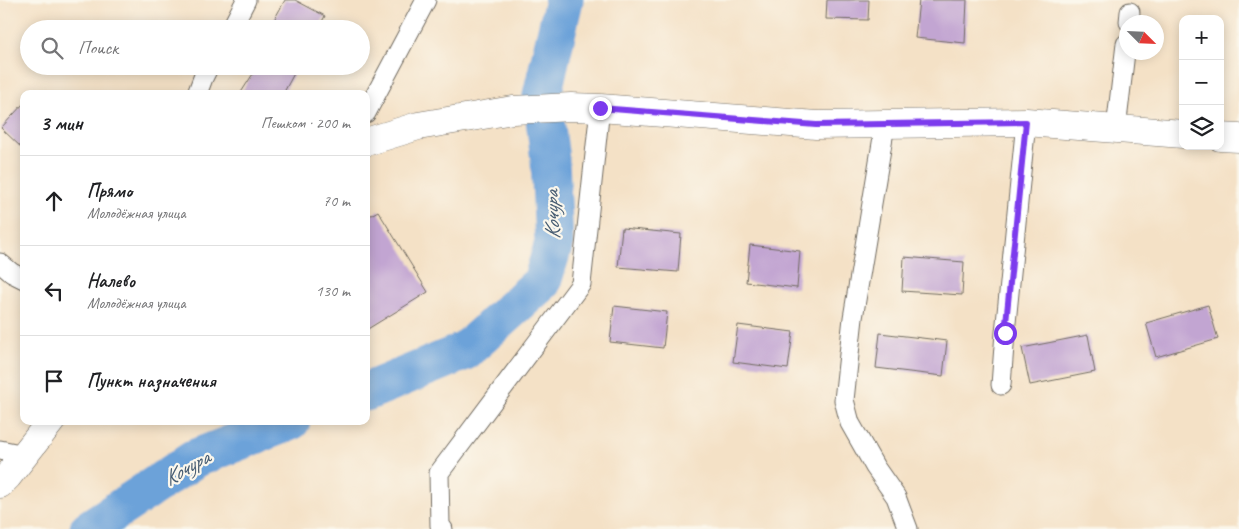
<!DOCTYPE html>
<html lang="ru">
<meta charset="utf-8">
<style>
:root{--surface:#fff;--page:#f6f6f6;--text:#202124;--muted:#757577;--line:#e0e0e0}
body{margin:0;font-family:Caveat,sans-serif;background:var(--page);color:var(--text)}
.controls{position:absolute;right:15px;top:15px;display:grid;overflow:hidden;border-radius:10px;box-shadow:0 2px 12px #0003}
.controls button{width:45px;height:45px;display:grid;place-items:center;padding:0;border:0;border-bottom:1px solid var(--line);background:var(--surface);color:var(--text);font:25px sans-serif}
.compass{position:absolute;left:1119px;top:15px;width:45px;height:45px;border-radius:50%;background:var(--surface);box-shadow:0 2px 12px #0003;rotate:114deg}
.stop{position:absolute;width:15px;height:15px;margin:-11px;border:4px solid #7c3aed;border-radius:50%;background:#fff}
.stop.end{background:#7c3aed;border-color:#fff;box-shadow:0 1px 5px #0008}
.list{margin:0;padding:0;list-style:none}
h2{display:flex;justify-content:space-between;align-items:center;height:65px;margin:0;padding:0 20px;font-size:21px}
h2 small{font-size:16px;font-weight:400;color:var(--muted)}
.list li{display:grid;grid-template-columns:32px 1fr auto;gap:15px;align-items:center;box-sizing:border-box;height:90px;padding:0 20px;border-top:1px solid var(--line)}
.list b{display:block;font-size:19px;white-space:nowrap}
.list p{margin:0;font-size:16px;white-space:nowrap;color:var(--muted)}
.list em{font-size:16px;font-style:normal;color:var(--muted)}
.icon{flex:none;width:28px;height:28px;fill:none;stroke:currentColor;stroke-width:2;stroke-linecap:round;stroke-linejoin:round}
.map{position:relative;flex:none;width:1239px;height:529px;overflow:hidden}
.search{position:absolute;background:var(--surface);box-shadow:0 2px 12px #0003;left:20px;top:20px;width:350px;height:55px;display:flex;align-items:center;gap:12px;box-sizing:border-box;padding:0 18px;border-radius:28px;color:var(--muted);font-size:19px}
.panel{position:absolute;background:var(--surface);box-shadow:0 2px 12px #0003;left:20px;top:90px;width:350px;height:335px;border-radius:10px}
.map>svg:first-child{display:block}
.lines{fill:none;stroke-linecap:round;stroke-linejoin:round}
.river{stroke:#6ca2d9;stroke-width:39}
.building{fill:#c2a5d2}
.minor-casing{stroke:#716b61;stroke-width:21}
.primary-casing{stroke:#716b61;stroke-width:29}
.minor{stroke:#fff;stroke-width:19}
.primary{stroke:#fff;stroke-width:28}
.route{stroke:#7c3aed;stroke-width:6}
.labels{text-anchor:middle;stroke-width:4.5;stroke-linejoin:round;paint-order:stroke}
.water-label{font-size:22px;font-style:italic;fill:#455b71;stroke:#fbf7ec}
</style>
<div class="map">
<svg width="1239" height="529" viewBox="0 0 1239 529">
<rect width="100%" height="100%" fill="#fbf7ec"/>
<filter id="ink" filterUnits="userSpaceOnUse"><feTurbulence type="fractalNoise" baseFrequency=".02" numOctaves="2"/><feDisplacementMap in="SourceGraphic" scale="10" xChannelSelector="R" yChannelSelector="G"/><feConvolveMatrix kernelMatrix="1 2 1 2 8 2 1 2 1" color-interpolation-filters="sRGB"/></filter>
<filter id="wash" filterUnits="userSpaceOnUse"><feTurbulence type="fractalNoise" baseFrequency=".0096" numOctaves="4" result="noise"/><feDisplacementMap in="SourceGraphic" scale="20" xChannelSelector="R" yChannelSelector="G"/><feGaussianBlur stdDeviation="1.12" result="paint"/><feColorMatrix in="noise" values="0 0 0 0 0 0 0 0 0 0 0 0 0 0 0 0 0 1.4 0 .05"/><feComposite in="paint" operator="in"/></filter>
<g filter="url(#wash)">
<rect width="100%" height="100%" fill="#f4e1c6"/>
<g class="lines">
<g class="river">
<path d="M366 392 465 351 542 282 554 243 550 160 542 95 564 0"/>
<path d="M89 529 196 458 291 421"/>
</g>
</g>
<g id="blocks">
<g class="building">
<path d="M285 0H295L325 16 318 29H269Z"/>
<path d="M827 0H869L868 20 826 19Z"/>
<path d="M919 0H967L965 43 915 38Z"/>
<path d="M258 66H298L283 94H240Z"/>
<path d="M24 103V150L1 128Z"/>
<path d="M378 211 428 292 366 330V218Z"/>
<path d="M622 228 681 234 678 272 618 267Z"/>
<path d="M750 245 800 251 797 288 746 282Z"/>
<path d="M904 257 964 262 962 295 902 291Z"/>
<path d="M1208 305 1218 339 1156 357 1146 323Z"/>
<path d="M614 306 667 312 663 348 610 342Z"/>
<path d="M738 325 793 332 788 369 733 362Z"/>
<path d="M880 333 947 341 943 376 876 368Z"/>
<path d="M1088 335 1095 372 1030 385 1022 348Z"/>
</g>
</g>
</g>
<g filter="url(#ink)">
<use href="#blocks" fill-opacity="0" stroke="#716b61" stroke-width="1"/>
<g class="lines">
<defs>
<g id="minor">
<path d="M1129 22 1130 12"/>
<path d="M231 29 246 0"/>
<path d="M197 94 203 78 209 66"/>
<path d="M366 113 426 0"/>
<path d="M885 125 853 318 844 400 850 423 875 467 896 497 908 529"/>
<path d="M1116 129 1126 44"/>
<path d="M0 263 12 273 24 279"/>
<path d="M1001 385 1005 333 1026 122"/>
<path d="M0 450 25 455"/>
<path d="M443 529 440 526 439 473 581 284 600 108"/>
</g>
<g id="primary">
<path d="M1220 137 1239 138"/>
<path d="M366 142 418 126 513 110 571 107 600 108 816 125 1026 122 1183 134"/>
<path d="M0 484 8 476 51 421"/>
</g>
</defs>
<use href="#minor" class="minor-casing"/>
<use href="#primary" class="primary-casing"/>
<use href="#minor" class="minor"/>
<use href="#primary" class="primary"/>
</g>
</g>
<g class="lines" filter="url(#ink)">
<path class="route" d="M600 108 816 125 1026 122 1005 333"/>
</g>
<g class="labels">
<g class="water-label">
<text transform="translate(551 215) rotate(-92)" y="8">Кочура</text>
<text transform="translate(186 467) rotate(-30)" y="8">Кочура</text>
</g>
</g>
</svg>
<div class="controls">
<button>+</button>
<button>−</button>
<button><svg class="icon" aria-label="layers" viewBox="0 0 24 24"><path d="M12 4l9 5-9 5-9-5zM3 14l9 5 9-5"/></svg></button>
</div>
<svg class="compass" viewBox="-18 -18 36 36"><path d="M0-13l5 13h-10z" fill="#e53935"/><path d="M0 13l5-13h-10z" fill="#757577"/></svg>
<div class="stop" style="left:1005px;top:333px"></div>
<div class="stop end" style="left:600px;top:108px"></div>
<div class="search"><svg class="icon" aria-label="search" viewBox="0 0 24 24"><circle cx="10" cy="10" r="6"/><path d="M15 15l6 6"/></svg>Поиск</div>
<section class="panel">
<h2>3 мин<small>Пешком · 200 m</small></h2>
<ul class="list">
<li><svg class="icon" aria-label="ahead" viewBox="0 0 24 24"><path d="M12 20V5M6 11l6-6 6 6"/></svg><div><b>Прямо</b><p>Молодёжная улица</p></div><em>70 m</em></li>
<li><svg class="icon" aria-label="left" viewBox="0 0 24 24"><path d="M17 20v-9H6M10 6l-5 5 5 5"/></svg><div><b>Налево</b><p>Молодёжная улица</p></div><em>130 m</em></li>
<li><svg class="icon" aria-label="arrive" viewBox="0 0 24 24"><path d="M6 21V4h12l-3 4 3 4H6"/></svg><div><b>Пункт назначения</b></div></li>
</ul>
</section>
</div>
